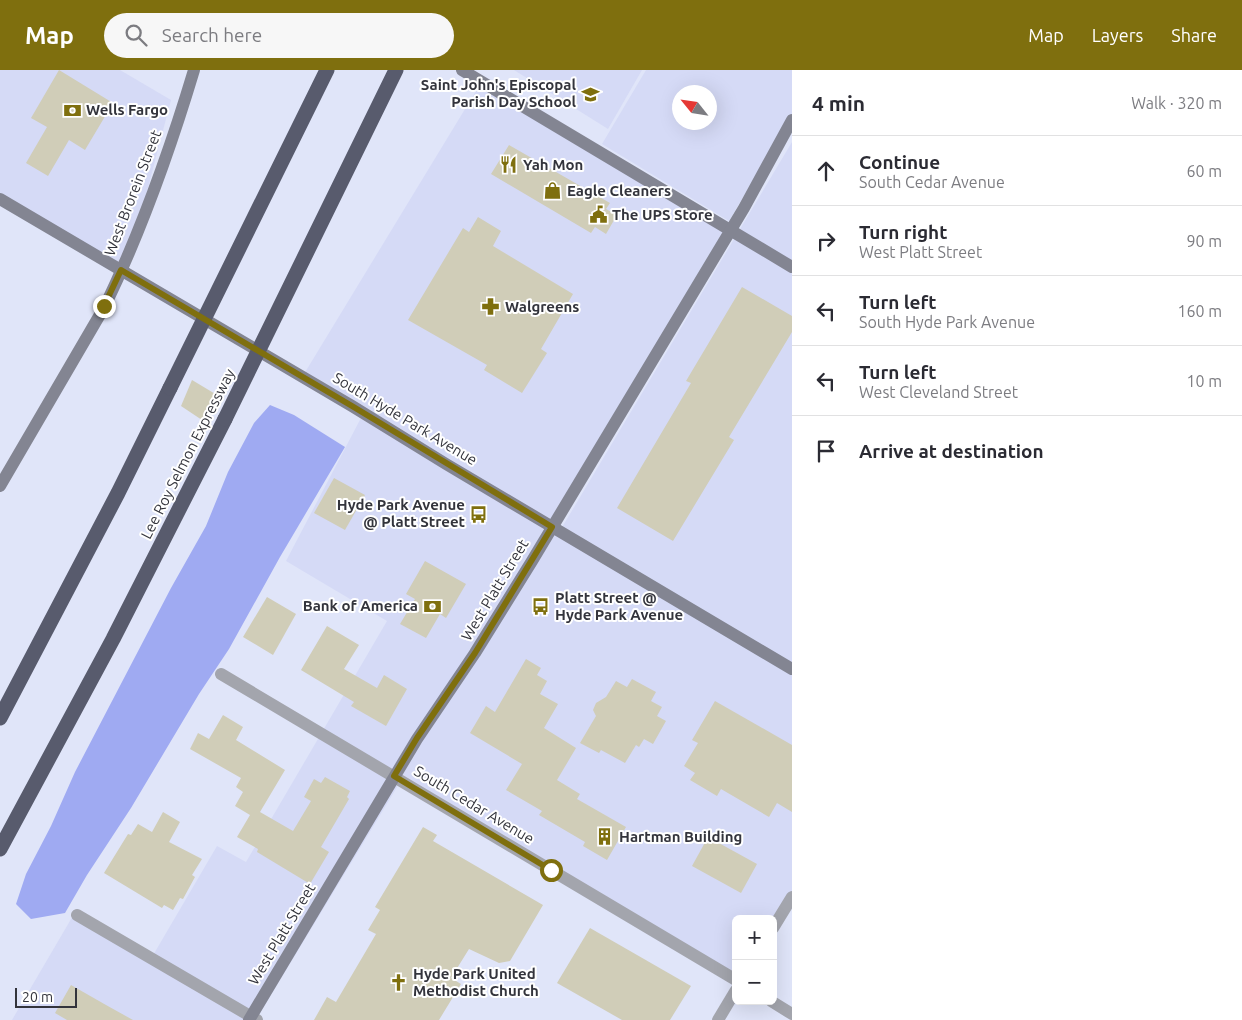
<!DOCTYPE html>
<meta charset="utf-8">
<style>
:root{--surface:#fff;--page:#f7f7f7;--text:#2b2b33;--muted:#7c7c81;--line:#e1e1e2;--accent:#7f6f0e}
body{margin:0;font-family:Ubuntu,sans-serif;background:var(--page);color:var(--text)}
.controls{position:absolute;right:15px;bottom:15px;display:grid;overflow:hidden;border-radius:8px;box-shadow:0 5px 20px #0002}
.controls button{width:45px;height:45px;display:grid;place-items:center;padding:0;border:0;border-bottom:1px solid var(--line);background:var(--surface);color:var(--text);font:25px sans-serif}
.compass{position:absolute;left:672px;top:15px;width:45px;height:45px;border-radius:50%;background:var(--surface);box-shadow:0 5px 20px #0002;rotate:300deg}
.scale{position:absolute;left:15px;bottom:12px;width:62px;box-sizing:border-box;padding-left:5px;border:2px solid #33343c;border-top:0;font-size:14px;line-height:18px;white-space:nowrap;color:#33343c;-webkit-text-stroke:4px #fff;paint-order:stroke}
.stop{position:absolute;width:15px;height:15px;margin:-11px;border:4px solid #7f6f0e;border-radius:50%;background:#fff}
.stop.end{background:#7f6f0e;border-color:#fff;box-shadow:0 1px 5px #0008}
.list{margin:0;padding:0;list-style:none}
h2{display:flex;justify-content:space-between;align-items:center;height:65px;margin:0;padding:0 20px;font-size:21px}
h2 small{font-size:16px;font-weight:400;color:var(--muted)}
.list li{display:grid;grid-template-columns:32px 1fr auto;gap:15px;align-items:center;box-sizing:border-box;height:70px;padding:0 20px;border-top:1px solid var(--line)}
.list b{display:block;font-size:19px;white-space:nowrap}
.list p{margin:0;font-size:16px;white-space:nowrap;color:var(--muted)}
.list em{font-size:16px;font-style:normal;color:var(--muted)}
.icon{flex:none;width:28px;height:28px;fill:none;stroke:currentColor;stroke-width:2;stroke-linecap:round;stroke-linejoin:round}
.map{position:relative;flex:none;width:792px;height:950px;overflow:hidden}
header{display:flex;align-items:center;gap:30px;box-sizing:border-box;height:70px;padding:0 25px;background:var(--accent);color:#fff}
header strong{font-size:24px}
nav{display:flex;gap:28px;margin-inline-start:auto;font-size:18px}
.search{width:350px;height:45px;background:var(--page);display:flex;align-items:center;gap:12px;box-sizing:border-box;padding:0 18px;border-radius:28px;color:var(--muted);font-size:19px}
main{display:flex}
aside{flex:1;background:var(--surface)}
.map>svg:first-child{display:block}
.built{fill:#d5daf6;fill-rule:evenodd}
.forest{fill:#9faaf2}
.building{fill:#d0cdb8}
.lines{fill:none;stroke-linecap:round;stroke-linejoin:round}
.street{stroke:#a3a5ad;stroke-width:12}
.secondary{stroke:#838592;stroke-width:12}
.highway{stroke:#585b6d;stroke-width:15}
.highway-bridge{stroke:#585b6d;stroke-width:15}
.route{stroke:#7f6f0e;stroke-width:6}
.labels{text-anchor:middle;stroke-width:4;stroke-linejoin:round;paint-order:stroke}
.poi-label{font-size:15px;font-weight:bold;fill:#33343c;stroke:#fff;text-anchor:start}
.street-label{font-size:15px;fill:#33343c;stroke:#fff}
</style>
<header>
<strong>Map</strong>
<div class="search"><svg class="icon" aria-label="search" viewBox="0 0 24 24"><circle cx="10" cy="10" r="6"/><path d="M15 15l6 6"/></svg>Search here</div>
<nav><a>Map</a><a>Layers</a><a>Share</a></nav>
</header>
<main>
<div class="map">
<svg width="792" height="950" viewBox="0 0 792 950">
<rect width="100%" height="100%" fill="#e0e5f9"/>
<g class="built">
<path d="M0 0H120L171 30 145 129 118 203 0 129Z"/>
<path d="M514 0H642L608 59Z"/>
<path d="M646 0H792V44L729 151 602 74ZM680 22H710V52H680Z"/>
<path d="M479 16 727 163 552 451 304 304Z"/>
<path d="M792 72V823L773 849H736V907L402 709 257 948 152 887 217 776 246 792 387 551 286 491 362 346 558 464Z"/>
<path d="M74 844 254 950H12Z"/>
</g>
<path class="forest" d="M270 335 294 345 345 377 280 487 229 579 199 624 131 738 87 805 65 843 31 849 16 834 26 804 51 756 75 702 171 518 206 456 228 402 254 353Z"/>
<g class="building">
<path d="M59 0 113 33 85 80 69 70 48 106 26 93 47 57 31 48Z"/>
<path d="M509 75 610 133 606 139 617 145 606 164 595 157 591 163 491 104Z"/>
<path d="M478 147 501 161 493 176 573 224 541 279 547 283 522 323 484 300 487 295 408 250 463 158 469 162Z"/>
<path d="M742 217 792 246V262L729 367 734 370 673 471 617 438 691 313 686 311Z"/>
<path d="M192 310 217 325 205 352 181 336Z"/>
<path d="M334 408 365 425 345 460 314 443Z"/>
<path d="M425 491 466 514 446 548 440 544 426 568 400 554 415 529 406 524Z"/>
<path d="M267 527 296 544 273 585 243 567Z"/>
<path d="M327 556 359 575 344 599 377 618 384 605 407 619 386 656 351 636 354 632 301 600Z"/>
<path d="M526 589 541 598 537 605 547 611 540 624 558 634 544 658 576 678 557 710 580 724 577 729 626 757 607 790 583 776 585 772 539 745 542 741 506 720 522 694 470 663 486 636 495 642Z"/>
<path d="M632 609 656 622 651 631 662 637 657 646 666 651 653 674 644 669 639 677 636 675 625 693 601 680 599 683 580 673 596 646 593 640 596 633 606 627 616 611 627 617Z"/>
<path d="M715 631 792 675V742L777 733 769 747 721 719 717 726 690 710 695 703 684 696 698 673 692 670Z"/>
<path d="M223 645 243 657 236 670 285 700 260 742 293 761 311 731 304 727 314 709 321 713 325 707 350 721 347 727 349 729 321 777 329 782 310 814 257 782 258 779 237 767 250 745 235 736 243 722 236 717 241 708 190 679 198 663 209 669Z"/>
<path d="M163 742 180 752 169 772 202 789 192 805 195 807 183 829 180 828 173 840 164 835 162 838 104 803 128 764 131 765 138 754 152 762Z"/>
<path d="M423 757 437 765 433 771 543 835 510 891 499 893 469 879 451 908 461 914 439 950H314L327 927 336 932 376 864 368 860 380 840 375 837Z"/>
<path d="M708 767 757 794 741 823 692 796Z"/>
<path d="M590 858 691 916 670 950H622L557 913Z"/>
<path d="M71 915 106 935 133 950H67L55 943Z"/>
</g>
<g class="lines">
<g class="street">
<path d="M221 604 736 910"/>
<path d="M77 845 257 950"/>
<path d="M773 858 792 827"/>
<path d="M771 931 792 944"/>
<path d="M718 950 736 920"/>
</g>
<g class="secondary">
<path d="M462 0 792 197"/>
<path d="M0 129 352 336 446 394 792 599"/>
<path d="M0 416 105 236C141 161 170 80 194 0"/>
<path d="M249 950 417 669 475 583 532 491 744 138 792 50"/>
</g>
<g class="highway">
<path d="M0 648 118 423 170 318"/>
<path d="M0 779 113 569 225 349"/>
</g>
<g class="highway-bridge">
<path d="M170 318 327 0"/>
<path d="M225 349 396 0"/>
</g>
</g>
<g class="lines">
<path class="route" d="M104 236 121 200 352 336 552 457 475 583 417 668 394 706 551 800"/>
</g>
<defs>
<symbol id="school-bare" viewBox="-9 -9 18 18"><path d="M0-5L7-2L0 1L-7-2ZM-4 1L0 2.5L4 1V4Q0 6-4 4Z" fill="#7f6f0e" stroke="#fff" stroke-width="2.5" paint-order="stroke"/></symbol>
<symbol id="bank-bare" viewBox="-9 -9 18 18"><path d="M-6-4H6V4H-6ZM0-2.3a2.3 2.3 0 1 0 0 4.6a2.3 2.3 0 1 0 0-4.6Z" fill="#7f6f0e" stroke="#fff" stroke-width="2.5" paint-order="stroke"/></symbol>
<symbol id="restaurant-bare" viewBox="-9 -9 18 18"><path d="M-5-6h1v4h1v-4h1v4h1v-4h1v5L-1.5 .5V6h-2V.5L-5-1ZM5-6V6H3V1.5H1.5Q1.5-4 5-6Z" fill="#7f6f0e" stroke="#fff" stroke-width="2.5" paint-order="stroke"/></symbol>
<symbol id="shop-bare" viewBox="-9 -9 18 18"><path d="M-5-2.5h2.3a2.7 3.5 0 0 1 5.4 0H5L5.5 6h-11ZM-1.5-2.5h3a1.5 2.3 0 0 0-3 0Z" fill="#7f6f0e" stroke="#fff" stroke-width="2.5" paint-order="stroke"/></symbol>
<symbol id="civic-bare" viewBox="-9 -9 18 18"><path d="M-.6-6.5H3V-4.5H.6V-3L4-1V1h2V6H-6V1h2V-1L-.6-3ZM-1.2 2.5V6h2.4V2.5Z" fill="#7f6f0e" stroke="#fff" stroke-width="2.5" paint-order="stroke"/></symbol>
<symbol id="pharmacy-bare" viewBox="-9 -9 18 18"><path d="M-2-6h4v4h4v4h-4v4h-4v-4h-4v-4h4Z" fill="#7f6f0e" stroke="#fff" stroke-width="2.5" paint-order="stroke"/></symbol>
<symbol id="bus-bare" viewBox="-9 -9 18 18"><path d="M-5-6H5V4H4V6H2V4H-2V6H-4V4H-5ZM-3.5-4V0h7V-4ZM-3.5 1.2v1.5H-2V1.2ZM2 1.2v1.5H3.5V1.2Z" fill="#7f6f0e" stroke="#fff" stroke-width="2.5" paint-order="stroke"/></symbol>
<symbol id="building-bare" viewBox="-9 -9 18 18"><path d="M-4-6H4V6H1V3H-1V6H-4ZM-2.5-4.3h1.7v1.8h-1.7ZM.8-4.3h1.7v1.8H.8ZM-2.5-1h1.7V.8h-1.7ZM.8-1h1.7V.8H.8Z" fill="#7f6f0e" stroke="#fff" stroke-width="2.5" paint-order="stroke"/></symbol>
<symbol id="church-bare" viewBox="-9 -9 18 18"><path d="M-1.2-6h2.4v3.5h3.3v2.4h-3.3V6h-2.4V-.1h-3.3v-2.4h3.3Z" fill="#7f6f0e" stroke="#fff" stroke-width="2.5" paint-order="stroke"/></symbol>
</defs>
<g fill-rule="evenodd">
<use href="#school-bare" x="578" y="12" width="25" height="25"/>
<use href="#bank-bare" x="60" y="28" width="25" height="25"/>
<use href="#restaurant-bare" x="496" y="82" width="25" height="25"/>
<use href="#shop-bare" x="540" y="108" width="25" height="25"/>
<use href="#civic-bare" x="586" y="132" width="25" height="25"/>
<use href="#pharmacy-bare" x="478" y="224" width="25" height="25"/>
<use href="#bus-bare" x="466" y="432" width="25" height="25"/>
<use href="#bank-bare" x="420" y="524" width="25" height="25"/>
<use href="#bus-bare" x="528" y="524" width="25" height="25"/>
<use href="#building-bare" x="592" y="754" width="25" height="25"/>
<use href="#church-bare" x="386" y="900" width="25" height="25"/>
</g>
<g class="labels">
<g class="poi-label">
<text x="576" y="20" text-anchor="end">Saint John's Episcopal<tspan x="576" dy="17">Parish Day School</tspan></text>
<text x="86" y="45">Wells Fargo</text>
<text x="523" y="100">Yah Mon</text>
<text x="567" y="126">Eagle Cleaners</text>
<text x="612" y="150">The UPS Store</text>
<text x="505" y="242">Walgreens</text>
<text x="465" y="440" text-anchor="end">Hyde Park Avenue<tspan x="465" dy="17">@ Platt Street</tspan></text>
<text x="555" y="533">Platt Street @<tspan x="555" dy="17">Hyde Park Avenue</tspan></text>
<text x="418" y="541" text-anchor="end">Bank of America</text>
<text x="619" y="772">Hartman Building</text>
<text x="413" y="909">Hyde Park United<tspan x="413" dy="17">Methodist Church</tspan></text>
</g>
<g class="street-label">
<text transform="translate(133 123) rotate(-69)" y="5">West Brorein Street</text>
<text transform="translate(405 349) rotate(31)" y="5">South Hyde Park Avenue</text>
<text transform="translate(188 384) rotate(-63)" y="5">Lee Roy Selmon Expressway</text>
<text transform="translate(495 520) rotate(-59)" y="5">West Platt Street</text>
<text transform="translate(474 735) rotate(31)" y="5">South Cedar Avenue</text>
<text transform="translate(282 864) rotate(-59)" y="5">West Platt Street</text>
</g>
</g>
</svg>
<div class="controls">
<button>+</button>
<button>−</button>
</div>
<svg class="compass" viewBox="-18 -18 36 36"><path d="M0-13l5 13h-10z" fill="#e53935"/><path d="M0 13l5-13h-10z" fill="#7c7c81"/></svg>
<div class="scale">20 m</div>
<div class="stop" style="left:551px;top:800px"></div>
<div class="stop end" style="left:104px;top:236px"></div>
</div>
<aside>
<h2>4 min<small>Walk · 320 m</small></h2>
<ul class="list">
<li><svg class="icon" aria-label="ahead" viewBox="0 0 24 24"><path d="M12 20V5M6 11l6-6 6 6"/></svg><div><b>Continue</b><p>South Cedar Avenue</p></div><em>60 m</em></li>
<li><svg class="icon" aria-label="right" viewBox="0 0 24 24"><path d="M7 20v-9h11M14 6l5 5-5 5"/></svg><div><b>Turn right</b><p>West Platt Street</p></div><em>90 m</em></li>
<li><svg class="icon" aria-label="left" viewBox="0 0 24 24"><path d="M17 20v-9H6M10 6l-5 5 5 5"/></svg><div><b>Turn left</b><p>South Hyde Park Avenue</p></div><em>160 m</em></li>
<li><svg class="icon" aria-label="left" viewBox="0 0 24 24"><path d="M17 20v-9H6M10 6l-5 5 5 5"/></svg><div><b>Turn left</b><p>West Cleveland Street</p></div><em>10 m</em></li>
<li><svg class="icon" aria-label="arrive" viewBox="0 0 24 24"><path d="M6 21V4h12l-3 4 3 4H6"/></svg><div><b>Arrive at destination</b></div></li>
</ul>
</aside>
</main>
